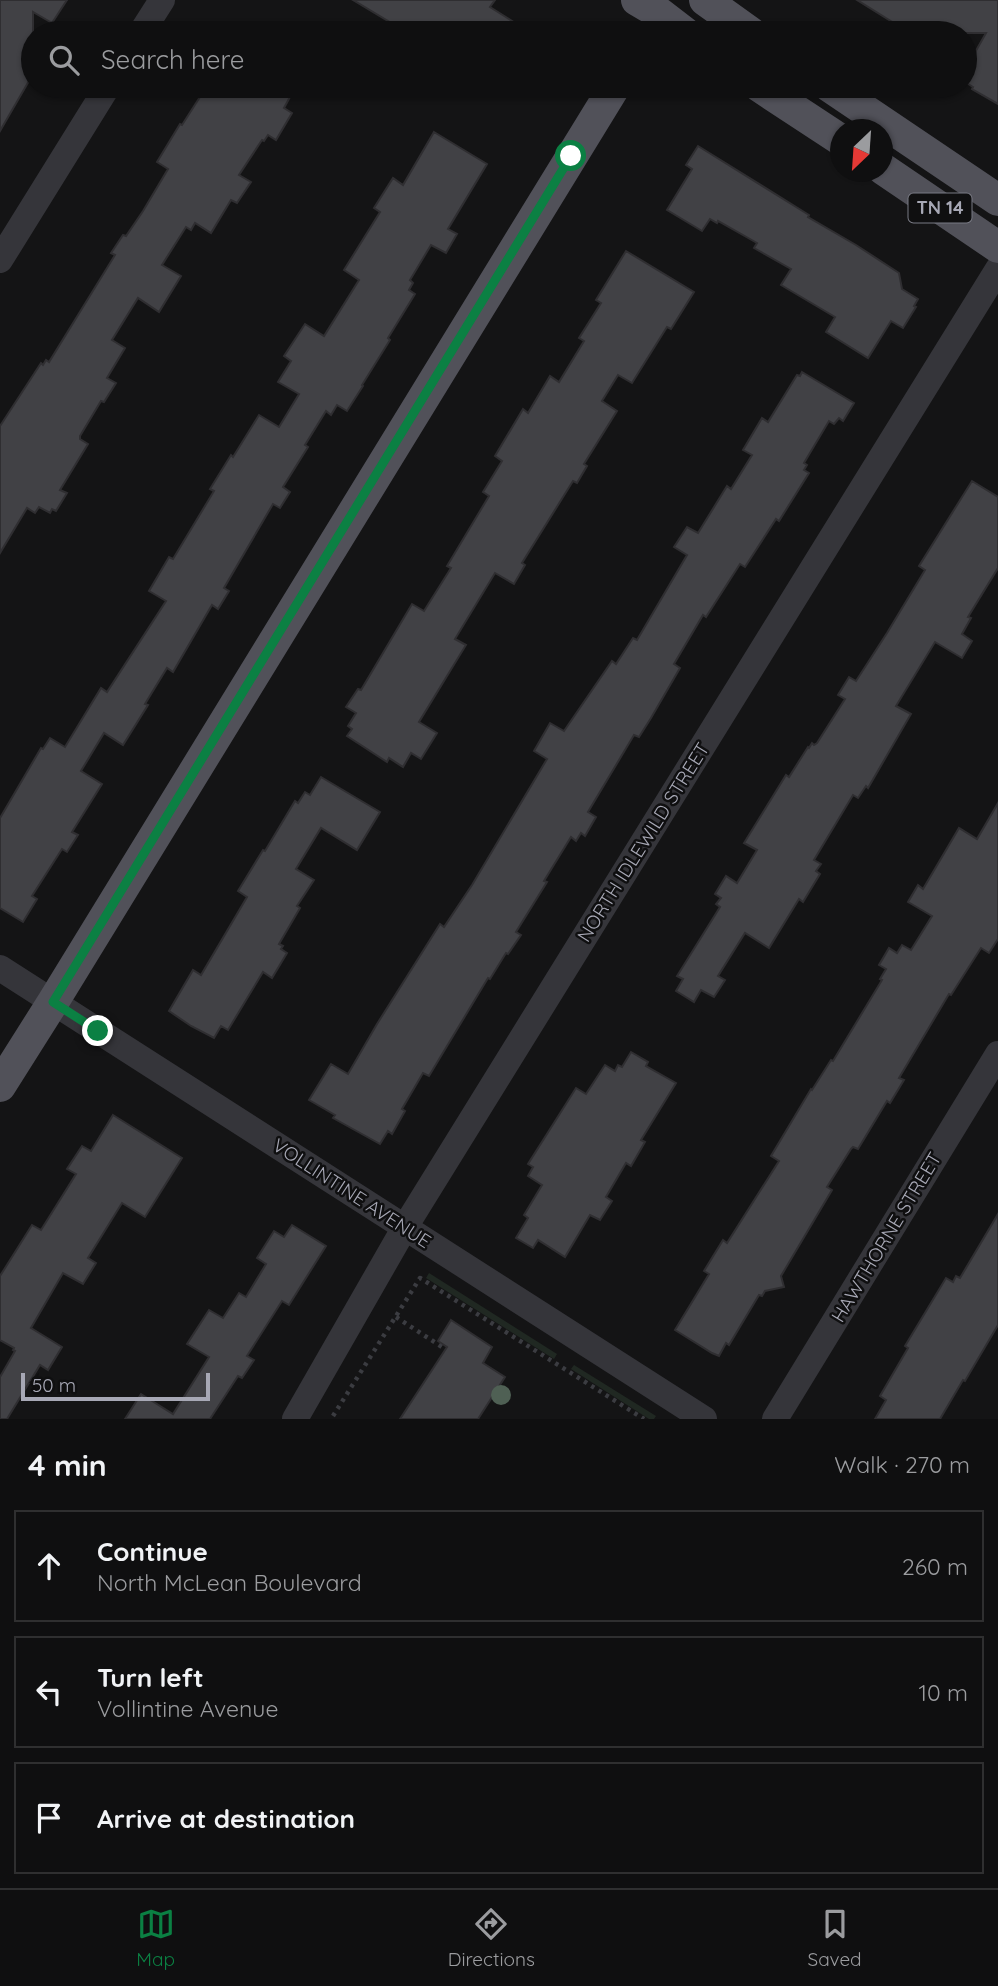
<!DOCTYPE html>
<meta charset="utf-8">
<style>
:root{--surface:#0f0f10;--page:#181819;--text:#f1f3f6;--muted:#9b9c9f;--line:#2f2f30;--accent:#0b8043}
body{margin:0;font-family:Quicksand,sans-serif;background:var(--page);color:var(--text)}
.compass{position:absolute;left:830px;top:119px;width:63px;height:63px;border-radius:50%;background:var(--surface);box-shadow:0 2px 5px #0004;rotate:205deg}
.scale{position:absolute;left:21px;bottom:18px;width:189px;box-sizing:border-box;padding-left:7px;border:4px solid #a7a8b5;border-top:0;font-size:19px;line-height:24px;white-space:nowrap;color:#a7a8b5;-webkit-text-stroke:5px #0f0f10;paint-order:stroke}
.stop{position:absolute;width:21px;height:21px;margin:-16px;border:5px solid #0b8043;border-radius:50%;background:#fff}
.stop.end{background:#0b8043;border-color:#fff;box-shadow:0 2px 7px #0008}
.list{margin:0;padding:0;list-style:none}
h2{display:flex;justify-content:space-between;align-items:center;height:91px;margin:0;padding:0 28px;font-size:30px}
h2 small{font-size:23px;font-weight:400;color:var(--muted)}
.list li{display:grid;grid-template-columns:46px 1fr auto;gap:21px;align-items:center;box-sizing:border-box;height:112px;margin:0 14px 14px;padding:0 14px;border:2px solid var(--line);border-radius:0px}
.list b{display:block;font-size:26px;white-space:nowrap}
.list p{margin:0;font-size:23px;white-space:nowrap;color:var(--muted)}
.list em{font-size:23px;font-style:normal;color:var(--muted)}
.icon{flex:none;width:38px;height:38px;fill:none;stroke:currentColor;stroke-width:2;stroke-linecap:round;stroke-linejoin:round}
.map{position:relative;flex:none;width:998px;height:1419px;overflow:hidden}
.search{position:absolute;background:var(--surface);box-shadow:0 2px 5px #0004;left:21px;right:21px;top:21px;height:77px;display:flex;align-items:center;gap:18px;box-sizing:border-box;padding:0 24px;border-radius:38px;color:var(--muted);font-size:26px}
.sheet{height:469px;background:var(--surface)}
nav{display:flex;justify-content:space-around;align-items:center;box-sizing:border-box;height:98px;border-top:2px solid var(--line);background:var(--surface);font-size:19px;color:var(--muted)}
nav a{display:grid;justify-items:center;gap:4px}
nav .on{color:var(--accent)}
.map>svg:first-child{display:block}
.green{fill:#202822}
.building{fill:#414145;stroke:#2f2e31;stroke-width:2}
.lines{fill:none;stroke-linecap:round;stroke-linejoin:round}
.path{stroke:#3b3c41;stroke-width:4.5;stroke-dasharray:3.5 5;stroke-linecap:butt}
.minor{stroke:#35353a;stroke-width:26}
.major{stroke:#515159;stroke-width:32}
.tree{fill:#4f6054}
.route{stroke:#0b8043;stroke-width:9}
.labels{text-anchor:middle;stroke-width:5;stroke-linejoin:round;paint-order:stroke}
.shield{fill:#0f0f10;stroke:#797a84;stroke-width:2}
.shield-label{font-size:18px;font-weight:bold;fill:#a7a8b5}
.street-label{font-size:19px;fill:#a7a8b5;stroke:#0f0f10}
</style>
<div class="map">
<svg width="998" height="1419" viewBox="0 0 998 1419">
<rect width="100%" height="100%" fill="#141415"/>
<g class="green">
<path d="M429 1273 557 1354 554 1359 426 1278Z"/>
<path d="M574 1365 656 1416 654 1419H649L571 1369Z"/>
</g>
<g class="building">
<path d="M0 0H67L52 23 33 12V74L0 131Z"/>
<path d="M353 0H495L490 7 531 33H408Z"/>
<path d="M857 0H998V104L972 89 973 87 965 82V70L986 33H891L897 25Z"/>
<path d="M207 86H296L284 108 292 113 276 140 268 135 264 141 262 140 239 175 251 182 237 203 231 200 211 233 195 223 191 230 186 227 162 265 181 276 159 312 138 298 112 340 125 348 107 378 116 383 104 402 101 401 80 436V439L88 444 60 490 67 493 56 511 52 509 50 513 39 507 35 513 27 508 0 553V426L41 363 43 365 46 360 49 362 115 255 111 253 123 235 126 236 143 211 168 169 157 162 180 124 182 125Z"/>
<path d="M434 132 487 164 448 229 457 234 446 253 431 245 410 280 413 283 409 290 415 294 388 338 390 340 362 385 363 386 347 411 337 405 331 415 326 411 305 445 308 447 283 487 290 492 280 508 273 504 224 588 229 591 218 609 212 605 173 672 167 668 145 704 148 705 123 745 104 733 81 771 102 784 72 832 78 835 67 852 62 849 32 896 37 899 23 922 0 908V818L41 748 43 749 50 738 65 747 101 688 107 692 166 601 149 591 169 557 173 559 214 491 210 489 231 455 233 457 259 415 279 427 299 394 278 382 291 361 284 356 305 324 324 336 359 280 344 270 380 212 374 208 393 178 403 185Z"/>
<path d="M698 146 809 215 808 217 856 245 899 273 902 289 918 299 914 306 916 307 903 328 891 321 868 358 826 332 835 317 781 285 791 269 754 248 757 243 718 221 717 223 710 219 702 231 667 210 692 169 686 165Z"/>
<path d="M626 251 694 292 671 329 667 327 632 383 618 375 602 401 617 411 584 464 587 466 577 483 573 481 522 563 525 565 514 584 495 573 455 639 466 645 419 722 437 733 421 759 411 753 403 767 389 758 387 762 347 736 352 729 348 726 356 713 346 707 358 689 361 690 412 604 424 611 451 568 447 566 489 496 483 492 502 461 495 456 523 409 528 413 550 376 559 382 584 341 579 338 601 303 596 300Z"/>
<path d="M802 372 854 403 843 421 839 418 834 424 829 421 804 463 807 465 804 470 809 473 779 521 776 519 745 567 740 564 706 617 703 615 674 664 680 668 651 718 639 737 634 735 588 812 596 817 585 836 581 833 576 841 571 837 544 881 547 882 516 932 521 935 508 954 506 953 490 979 488 978 429 1076 423 1073 402 1109 405 1111 392 1134 388 1131 380 1144 333 1118 335 1115 309 1100 331 1064 348 1074 377 1024 440 924 444 927 472 885 547 759 534 751 550 723 564 731 612 661 616 664 633 638 637 640 687 555 674 547 687 527 698 533 727 486 731 489 752 455 743 450 762 418 768 422 797 375 800 376Z"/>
<path d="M972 481 998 497V568L968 617 971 618 962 634 972 641 962 658 935 642 896 706 911 714 868 788 866 786 858 798 853 795 814 860 821 864 816 871 820 874 803 902 799 899 769 948 745 933 718 976 725 980 714 997 701 990 694 1002 676 991 683 979 677 976 720 907 716 904 721 898 715 894 726 876 737 883 757 850 744 843 786 775 789 777 808 747 809 748 812 743 814 745 817 743 845 699 838 695 849 677 856 681 887 633 925 570 919 566Z"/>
<path d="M321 777 380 812 357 850 321 828 296 869 314 880 297 906 300 908 279 944 283 946 281 949 287 953 272 978 263 972 228 1030 221 1026 214 1038 191 1026 169 1011 193 970 201 975 247 897 238 891 263 850 265 851 295 801 298 803 305 792 310 795Z"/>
<path d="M998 803V939L989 953 981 948 951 995 949 994 899 1078 904 1080 890 1103 887 1101 858 1149 853 1147 851 1149 827 1187 832 1190 781 1276 784 1287 765 1291 762 1296 759 1295 729 1345 726 1343 719 1356 712 1353 675 1330 709 1274 704 1271 723 1240 727 1243 779 1161 771 1156 811 1089 812 1090 831 1060 833 1061 882 980 880 979 886 969 879 965 889 948 897 953 902 945 911 950 932 916 908 902 918 885 923 889 959 828 977 839Z"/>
<path d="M631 1052 648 1062 646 1066 676 1083 641 1140 645 1142 631 1166 626 1163 606 1197 612 1201 600 1220 590 1215 565 1257 538 1240 533 1248 516 1238 528 1218 524 1215 542 1185 528 1176 533 1167 528 1164 576 1088 586 1094 605 1065 615 1071 618 1065 622 1067Z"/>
<path d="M113 1115 182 1158 145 1217 122 1203 88 1258 96 1263 83 1284 63 1273 31 1328 62 1347 48 1370 40 1365 7 1419H0V1377L15 1351 13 1350 14 1348 0 1340V1276L32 1225 41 1230 76 1174 67 1169 82 1146 91 1151Z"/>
<path d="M998 1214V1325L965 1381 963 1380 940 1419H875L886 1400 880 1396 908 1348 905 1346 946 1278 953 1282 956 1276 960 1278Z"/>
<path d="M292 1225 326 1246 289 1305 282 1301 247 1356 254 1360 242 1378 238 1376 210 1419H125L141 1394 173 1414 209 1357 187 1344 209 1310 223 1318 239 1293 246 1297 266 1264 257 1258 274 1231 284 1237Z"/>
<path d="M451 1320 492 1347 483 1363 505 1377 478 1419H400L447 1347 438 1341Z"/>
</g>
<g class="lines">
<g class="path">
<path d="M396 1317 445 1349"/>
<path d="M333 1416 420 1278 644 1419"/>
</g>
<g class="minor">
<path d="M141 33 162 0"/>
<path d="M0 260 108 86"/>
<path d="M0 968 704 1419"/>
<path d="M295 1419 405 1227 998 269"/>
<path d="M775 1419 998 1054"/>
</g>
<g class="major">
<path d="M637 0 659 13 685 33"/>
<path d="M705 0 751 33"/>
<path d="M759 86 841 140"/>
<path d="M829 86 998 200"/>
<path d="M883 169 998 247"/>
<path d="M0 1086 53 1002 615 86"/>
</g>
</g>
<circle class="tree" cx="501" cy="1395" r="10"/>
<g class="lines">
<path class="route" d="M98 1031 53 1002 571 156"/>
</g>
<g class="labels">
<rect class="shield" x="908.5" y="193.5" width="63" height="29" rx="5"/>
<g class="shield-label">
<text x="940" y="214">TN 14</text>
</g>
<g class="street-label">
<text transform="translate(643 842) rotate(-58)" y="7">NORTH IDLEWILD STREET</text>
<text transform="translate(352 1193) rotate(33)" y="7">VOLLINTINE AVENUE</text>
<text transform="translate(886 1237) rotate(-59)" y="7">HAWTHORNE STREET</text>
</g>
</g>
</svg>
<svg class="compass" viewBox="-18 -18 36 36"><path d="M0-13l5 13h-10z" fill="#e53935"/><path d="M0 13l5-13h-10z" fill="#9b9c9f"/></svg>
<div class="scale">50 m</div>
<div class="stop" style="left:571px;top:156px"></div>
<div class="stop end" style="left:98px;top:1031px"></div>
<div class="search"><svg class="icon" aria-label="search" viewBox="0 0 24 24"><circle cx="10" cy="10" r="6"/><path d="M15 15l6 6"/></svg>Search here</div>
</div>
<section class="sheet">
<h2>4 min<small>Walk · 270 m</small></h2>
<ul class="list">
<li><svg class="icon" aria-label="ahead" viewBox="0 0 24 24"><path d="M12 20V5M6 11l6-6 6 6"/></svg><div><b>Continue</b><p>North McLean Boulevard</p></div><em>260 m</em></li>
<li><svg class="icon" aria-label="left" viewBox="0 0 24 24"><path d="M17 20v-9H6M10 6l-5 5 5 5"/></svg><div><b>Turn left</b><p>Vollintine Avenue</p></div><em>10 m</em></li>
<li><svg class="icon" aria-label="arrive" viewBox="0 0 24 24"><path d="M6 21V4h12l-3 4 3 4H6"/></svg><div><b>Arrive at destination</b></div></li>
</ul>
</section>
<nav>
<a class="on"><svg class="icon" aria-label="map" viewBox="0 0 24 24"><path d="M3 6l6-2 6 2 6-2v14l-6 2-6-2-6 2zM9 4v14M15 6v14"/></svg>Map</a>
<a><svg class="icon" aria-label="directions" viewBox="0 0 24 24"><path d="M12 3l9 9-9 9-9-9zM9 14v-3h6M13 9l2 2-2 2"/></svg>Directions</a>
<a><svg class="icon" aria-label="saved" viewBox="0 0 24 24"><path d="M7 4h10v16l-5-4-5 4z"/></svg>Saved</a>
</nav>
